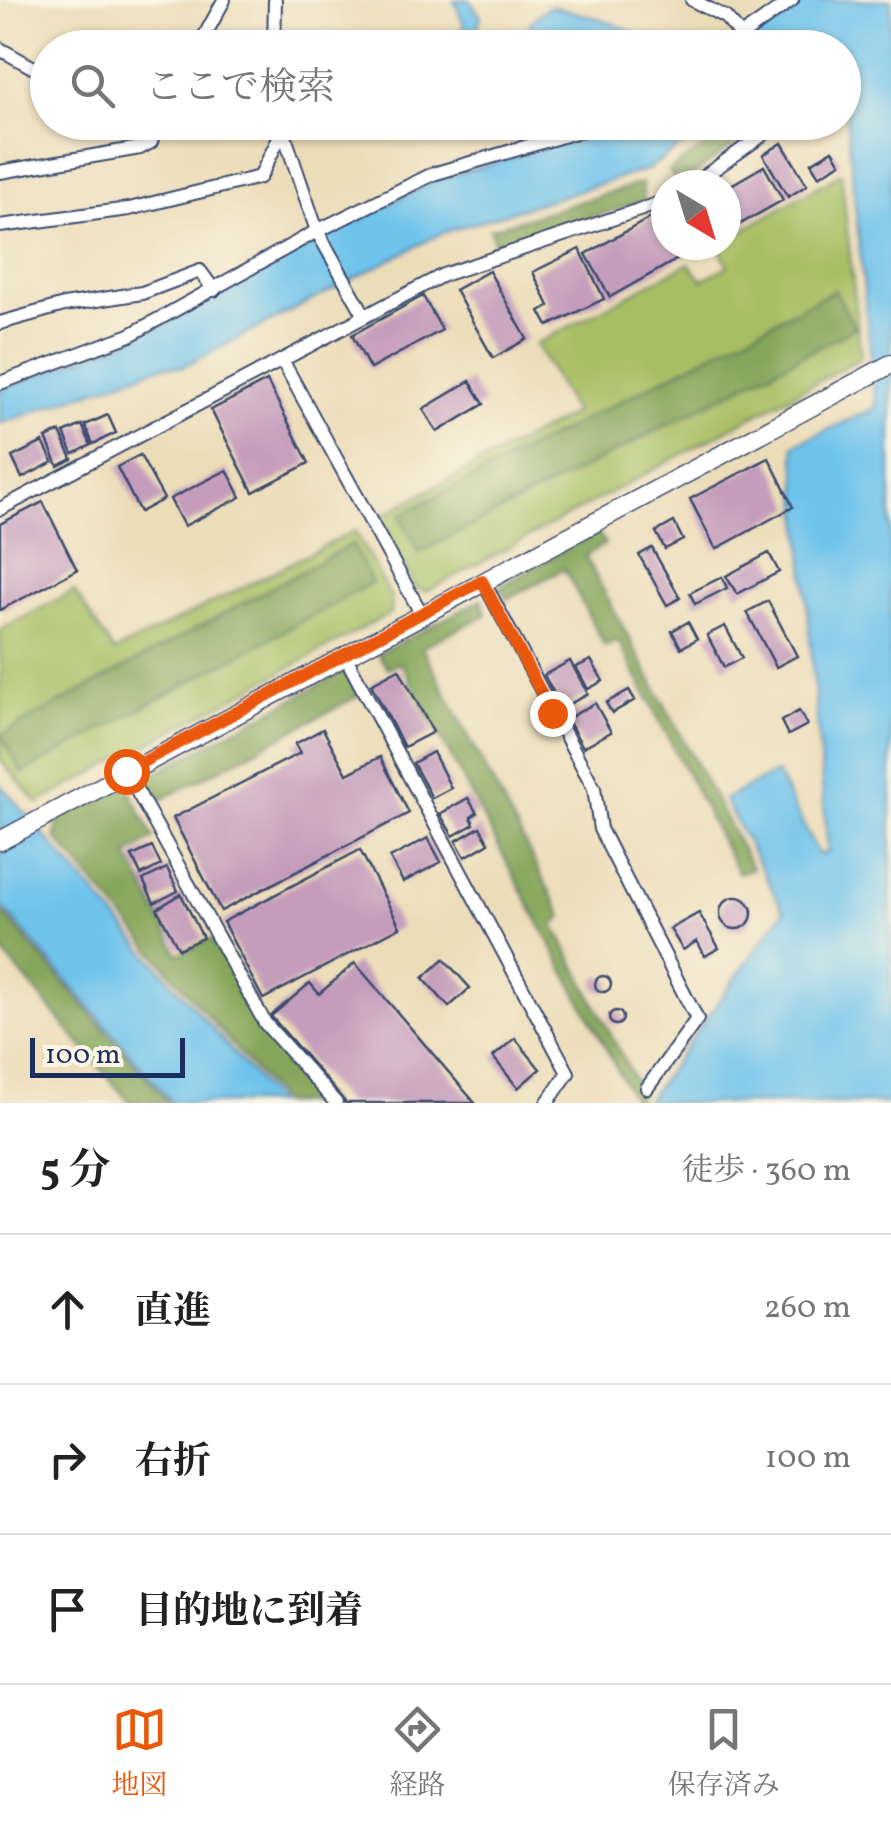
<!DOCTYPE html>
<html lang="ja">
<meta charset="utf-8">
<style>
:root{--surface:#fff;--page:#f2f2f2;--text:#222;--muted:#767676;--line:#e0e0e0;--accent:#ea580c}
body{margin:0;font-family:Vollkorn,"Noto Serif JP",serif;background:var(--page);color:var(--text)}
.compass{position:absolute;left:651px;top:170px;width:90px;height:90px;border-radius:50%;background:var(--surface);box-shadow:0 2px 8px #0004;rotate:142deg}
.scale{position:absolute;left:30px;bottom:25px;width:155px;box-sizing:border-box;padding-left:10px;border:5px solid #1b2f5e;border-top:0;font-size:28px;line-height:35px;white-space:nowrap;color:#1b2f5e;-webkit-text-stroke:8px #fcf5e5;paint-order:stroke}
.stop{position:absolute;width:30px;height:30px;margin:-22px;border:8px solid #ea580c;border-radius:50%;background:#fff}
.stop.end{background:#ea580c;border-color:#fff;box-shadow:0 2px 10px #0008}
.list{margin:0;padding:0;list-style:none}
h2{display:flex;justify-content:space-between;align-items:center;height:130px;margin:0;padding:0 40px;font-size:42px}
h2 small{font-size:32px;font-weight:400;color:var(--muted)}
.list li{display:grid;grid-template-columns:65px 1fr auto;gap:30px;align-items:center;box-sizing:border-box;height:150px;padding:0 40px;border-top:2px solid var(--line)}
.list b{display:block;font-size:38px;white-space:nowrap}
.list em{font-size:32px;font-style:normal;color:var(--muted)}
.icon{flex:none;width:55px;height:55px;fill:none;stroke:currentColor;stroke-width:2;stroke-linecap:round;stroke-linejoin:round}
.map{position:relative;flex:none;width:891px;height:1103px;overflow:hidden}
.search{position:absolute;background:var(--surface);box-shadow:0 2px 8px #0004;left:30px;right:30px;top:30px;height:110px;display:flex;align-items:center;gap:25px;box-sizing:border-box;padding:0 35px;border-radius:55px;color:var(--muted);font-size:38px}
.sheet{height:580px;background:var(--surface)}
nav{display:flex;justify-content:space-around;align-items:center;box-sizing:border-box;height:140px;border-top:2px solid var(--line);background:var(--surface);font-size:28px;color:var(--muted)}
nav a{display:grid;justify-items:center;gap:5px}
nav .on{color:var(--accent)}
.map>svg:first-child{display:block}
.green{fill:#a7bf64;stroke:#617761;stroke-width:2.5}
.forest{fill:#85a65a;stroke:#506a5c;stroke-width:2.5}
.water{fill:#6ec3eb;stroke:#4479a4;stroke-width:2.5}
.building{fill:#c49dbc}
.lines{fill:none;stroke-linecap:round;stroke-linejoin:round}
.street-casing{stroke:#3a496c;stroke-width:16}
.secondary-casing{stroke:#3a496c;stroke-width:21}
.street{stroke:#fff;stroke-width:12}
.secondary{stroke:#fff;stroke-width:18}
.route{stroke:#ea580c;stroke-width:12}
</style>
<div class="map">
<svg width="891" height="1103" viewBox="0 0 891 1103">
<rect width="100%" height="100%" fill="#fcf5e5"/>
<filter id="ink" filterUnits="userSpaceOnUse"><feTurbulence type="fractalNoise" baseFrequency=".01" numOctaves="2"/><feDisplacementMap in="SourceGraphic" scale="20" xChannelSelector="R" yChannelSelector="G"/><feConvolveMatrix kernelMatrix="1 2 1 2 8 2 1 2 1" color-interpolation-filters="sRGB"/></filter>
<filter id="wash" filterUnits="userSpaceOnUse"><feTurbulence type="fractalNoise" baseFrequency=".0048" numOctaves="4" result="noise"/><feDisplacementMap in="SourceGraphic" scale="40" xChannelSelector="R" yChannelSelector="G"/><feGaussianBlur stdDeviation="2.25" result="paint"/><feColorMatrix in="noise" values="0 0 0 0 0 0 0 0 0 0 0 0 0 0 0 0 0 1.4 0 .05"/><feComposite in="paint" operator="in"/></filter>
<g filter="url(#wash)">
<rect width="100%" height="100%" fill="#ecddb9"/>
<g class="green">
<path d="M841 173 861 358 426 592 415 588 379 517 574 413 536 344 689 263 702 280 728 266 718 245H726V240Z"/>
<path d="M355 531 392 599 391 613 38 803 0 760V630L74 591 114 652Z"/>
</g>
<g class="forest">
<path d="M739 123H766L679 184 669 171Z"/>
<path d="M642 183 644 201 496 247 490 229Z"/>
<path d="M835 290 855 328 419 553 400 515Z"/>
<path d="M598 532 605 544 585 556 752 868 738 873 618 640 605 646 564 569 507 599 499 587Z"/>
<path d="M352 544 372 583 22 773 1 735Z"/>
<path d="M482 599 486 615 422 647 563 917 554 924 641 1093 635 1103 401 663 387 668 378 654Z"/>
<path d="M346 671 360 695 157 802 147 783 152 774Z"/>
<path d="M127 785 154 838 128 855 178 954 212 939 262 1027 329 1103H282L55 837 59 817Z"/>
<path d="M0 909 169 1103H130L0 949Z"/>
</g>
<g class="water">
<path d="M454 0H470L481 17 470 47H453L464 25Z"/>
<path d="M808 0H891V1103H645L784 911 724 799 776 773 819 855 828 852 794 445 876 408 844 94V48L737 47Z"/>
<path d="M550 6C586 15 625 22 653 47H529C524 25 532 18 550 6Z"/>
<path d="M453 123H543L478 137Z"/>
<path d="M626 123H715L648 169 442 233 183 367 162 366 0 424V389L126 341 433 181Z"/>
<path d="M0 784 277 1103H173L0 904Z"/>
</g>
<g id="blocks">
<g class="building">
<path d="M782 143 807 185 788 197 763 155Z"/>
<path d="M833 150 841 163 819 176 811 163Z"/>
<path d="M764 166 783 200 726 232V188Z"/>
<path d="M666 209V245H686L690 252 610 297 586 254Z"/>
<path d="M580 249 604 299 548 326 540 311 549 306 533 272Z"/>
<path d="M489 271 527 339 493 358 455 290Z"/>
<path d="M423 296 442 330 370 369 352 335Z"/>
<path d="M267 381 309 463 253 492 211 410Z"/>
<path d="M470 381 484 404 437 432 423 409Z"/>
<path d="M108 415 116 433 93 444 85 425Z"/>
<path d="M82 425 91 445 73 454 64 433Z"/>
<path d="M60 432 72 459 58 466 46 438Z"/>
<path d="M43 442 53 462 22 478 12 457Z"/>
<path d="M140 455 164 499 140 512 117 467Z"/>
<path d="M769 458 793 507 716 549 690 499Z"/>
<path d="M227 470 241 497 184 526 170 499Z"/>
<path d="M43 502 77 570 0 610V524Z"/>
<path d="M674 522 683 540 665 549 656 532Z"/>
<path d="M652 548 680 598 667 605 639 555Z"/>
<path d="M769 553 779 572 737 594 726 576Z"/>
<path d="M722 577 727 588 695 604 690 593Z"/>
<path d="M768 601 797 656 776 667 747 612Z"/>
<path d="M688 622 697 639 681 648 672 631Z"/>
<path d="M725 626 742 658 724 667 707 635Z"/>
<path d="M591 660 603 681 588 689 576 667Z"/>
<path d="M570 661 588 694 562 708 544 675Z"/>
<path d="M399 669 433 732 404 747 371 684Z"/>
<path d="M629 690 635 700 612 713 606 703Z"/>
<path d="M595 703 611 732 583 747 567 719Z"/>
<path d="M799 711 807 725 788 735 781 721Z"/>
<path d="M323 729 347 774 380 757 409 813 221 911 173 818 300 753 295 744Z"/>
<path d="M433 752 451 788 432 798 413 763Z"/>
<path d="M468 798 477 813 471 817 474 824 453 836 440 814Z"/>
<path d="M480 827 489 843 465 857 456 841Z"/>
<path d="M428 838 441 862 403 882 390 858Z"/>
<path d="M152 847 161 865 141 875 132 856Z"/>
<path d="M360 850 400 927 263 999 223 922Z"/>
<path d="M167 868 178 891 154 903 143 880Z"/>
<path d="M181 894 203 938 179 949 157 909Z"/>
<circle cx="736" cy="913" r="16"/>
<path d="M699 913 719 948 705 956 697 941 683 950 670 929Z"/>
<path d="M444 959 470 988 449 1007 423 978Z"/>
<path d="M355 963 475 1103H346L271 1016 310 983 319 994Z"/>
<circle cx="603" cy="984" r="8"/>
<circle cx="616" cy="1018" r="7"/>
<path d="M515 1038 540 1069 518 1088 493 1057Z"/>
</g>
</g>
</g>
<g filter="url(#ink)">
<use href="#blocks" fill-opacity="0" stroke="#3a496c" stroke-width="2.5"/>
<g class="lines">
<defs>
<g id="street">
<path d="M692 0 725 17 741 35"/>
<path d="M198 48 224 0"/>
<path d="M274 48 275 0"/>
<path d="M724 48 792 0"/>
<path d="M0 49 48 76"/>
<path d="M128 122 150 135"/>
<path d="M280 122 317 231 365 316"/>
<path d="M0 172 140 148 151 142 157 122"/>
<path d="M692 185 781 122"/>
<path d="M0 226 129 209 260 177 281 134"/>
<path d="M0 323 64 305 142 293 200 271 214 290"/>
<path d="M282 360 421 613"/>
<path d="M0 383 130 335 317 231 433 174 610 122"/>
<path d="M0 509 443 275 666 201"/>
<path d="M483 581 594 788 600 829 697 1019 647 1088"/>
<path d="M344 654 568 1073 547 1103"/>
<path d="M126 771 265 1023 336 1103"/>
</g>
<path id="secondary" d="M0 841 891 364"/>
</defs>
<use href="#street" class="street-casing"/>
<use href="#secondary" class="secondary-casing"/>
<use href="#street" class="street"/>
<use href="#secondary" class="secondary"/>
</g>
</g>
<g class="lines" filter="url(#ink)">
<path class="route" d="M126 771 482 581 552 713"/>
</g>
</svg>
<svg class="compass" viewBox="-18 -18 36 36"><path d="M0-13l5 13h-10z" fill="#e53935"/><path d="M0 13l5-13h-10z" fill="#767676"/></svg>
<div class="scale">100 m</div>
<div class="stop" style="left:126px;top:771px"></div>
<div class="stop end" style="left:552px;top:713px"></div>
<div class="search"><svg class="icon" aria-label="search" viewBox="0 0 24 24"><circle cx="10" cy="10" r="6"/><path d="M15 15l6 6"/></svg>ここで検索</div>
</div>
<section class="sheet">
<h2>5 分<small>徒歩 · 360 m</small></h2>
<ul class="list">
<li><svg class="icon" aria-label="ahead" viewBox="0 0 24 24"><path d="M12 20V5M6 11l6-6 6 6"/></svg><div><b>直進</b></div><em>260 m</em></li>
<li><svg class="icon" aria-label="right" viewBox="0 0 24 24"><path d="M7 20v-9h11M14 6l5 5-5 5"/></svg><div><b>右折</b></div><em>100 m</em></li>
<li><svg class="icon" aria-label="arrive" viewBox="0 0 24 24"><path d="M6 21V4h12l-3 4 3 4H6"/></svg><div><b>目的地に到着</b></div></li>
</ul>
</section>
<nav>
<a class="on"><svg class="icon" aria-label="map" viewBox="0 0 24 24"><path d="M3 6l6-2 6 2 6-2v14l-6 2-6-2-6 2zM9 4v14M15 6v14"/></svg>地図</a>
<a><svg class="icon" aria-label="directions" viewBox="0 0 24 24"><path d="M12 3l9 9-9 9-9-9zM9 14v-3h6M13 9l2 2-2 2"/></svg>経路</a>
<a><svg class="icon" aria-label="saved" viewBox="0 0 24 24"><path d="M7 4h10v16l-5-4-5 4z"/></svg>保存済み</a>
</nav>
